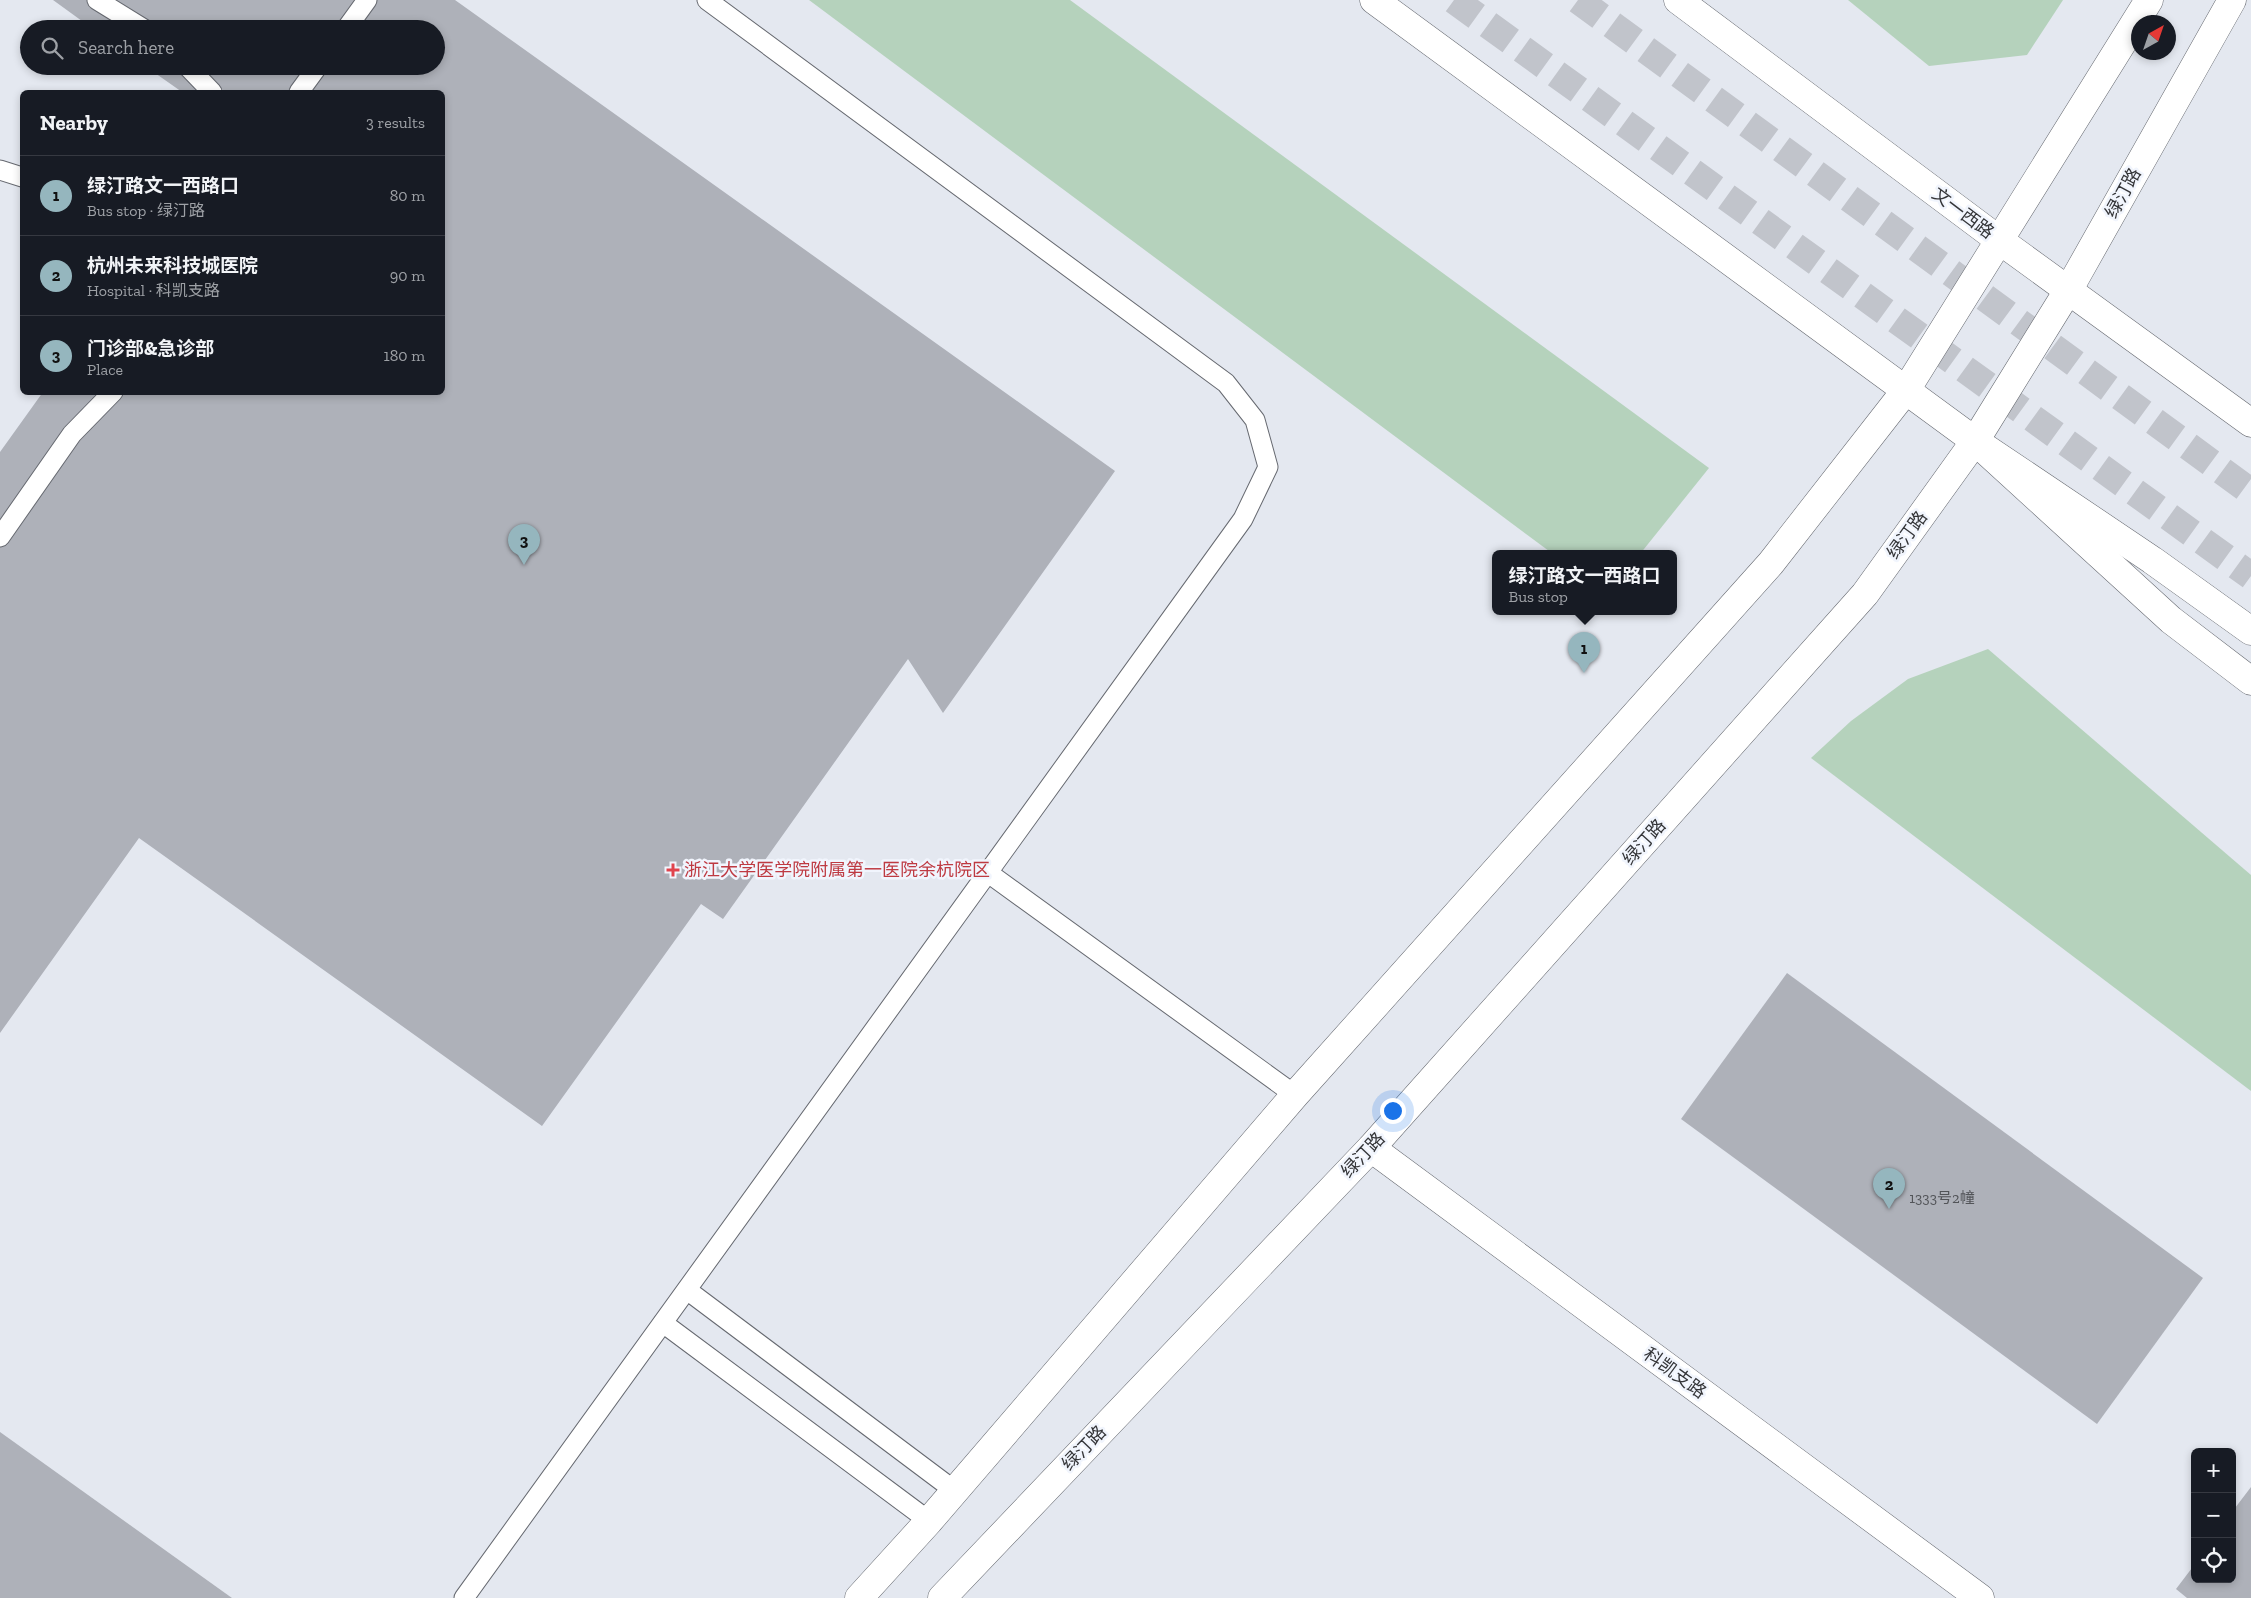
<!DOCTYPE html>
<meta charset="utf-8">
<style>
:root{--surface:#171b24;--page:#242831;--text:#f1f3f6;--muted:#9ea1a6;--line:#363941;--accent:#95b6be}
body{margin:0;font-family:"Zilla Slab","Noto Sans SC",serif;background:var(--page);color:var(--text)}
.controls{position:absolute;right:15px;bottom:15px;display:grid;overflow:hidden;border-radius:8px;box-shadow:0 2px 8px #0003}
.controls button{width:45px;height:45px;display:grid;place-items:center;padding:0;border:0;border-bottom:1px solid var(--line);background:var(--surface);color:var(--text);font:25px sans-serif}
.compass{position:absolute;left:2131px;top:15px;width:45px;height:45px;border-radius:50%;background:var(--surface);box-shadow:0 2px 8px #0003;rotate:40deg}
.you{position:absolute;left:1392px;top:1110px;width:18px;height:18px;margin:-12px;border:4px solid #fff;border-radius:50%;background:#1a73e8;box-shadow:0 0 0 8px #1a73e833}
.badge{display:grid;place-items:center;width:32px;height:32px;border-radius:50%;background:var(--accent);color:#111;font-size:16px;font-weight:700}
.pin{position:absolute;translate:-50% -41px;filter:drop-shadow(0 1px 2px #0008)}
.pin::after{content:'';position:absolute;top:26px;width:18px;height:15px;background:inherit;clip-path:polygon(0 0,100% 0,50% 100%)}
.popup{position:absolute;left:1492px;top:550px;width:185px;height:65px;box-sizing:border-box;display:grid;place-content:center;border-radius:8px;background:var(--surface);filter:drop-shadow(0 1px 4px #0005);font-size:16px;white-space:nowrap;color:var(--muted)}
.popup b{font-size:19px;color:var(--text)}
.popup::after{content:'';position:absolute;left:50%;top:100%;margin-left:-10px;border:10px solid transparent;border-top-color:var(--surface)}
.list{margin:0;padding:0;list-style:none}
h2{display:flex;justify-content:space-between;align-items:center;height:65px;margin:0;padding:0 20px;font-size:21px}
h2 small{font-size:16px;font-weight:400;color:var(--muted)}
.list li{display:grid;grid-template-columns:32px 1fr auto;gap:15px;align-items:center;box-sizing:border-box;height:80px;padding:0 20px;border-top:1px solid var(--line)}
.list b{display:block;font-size:19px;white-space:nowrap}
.list p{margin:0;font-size:16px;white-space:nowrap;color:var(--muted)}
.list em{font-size:16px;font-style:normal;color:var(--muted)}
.icon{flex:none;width:28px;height:28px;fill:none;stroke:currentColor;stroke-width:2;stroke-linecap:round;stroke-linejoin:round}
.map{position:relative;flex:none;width:2251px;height:1598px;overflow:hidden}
.search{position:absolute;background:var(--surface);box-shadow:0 2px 8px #0003;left:20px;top:20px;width:425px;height:55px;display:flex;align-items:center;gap:12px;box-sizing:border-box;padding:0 18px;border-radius:28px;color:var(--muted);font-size:19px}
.panel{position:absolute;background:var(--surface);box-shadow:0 2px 8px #0003;left:20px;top:90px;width:425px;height:305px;border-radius:8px}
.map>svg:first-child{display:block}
.green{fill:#b5d2bc}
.building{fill:#aeb1b9}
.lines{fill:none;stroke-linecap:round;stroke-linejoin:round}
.trunk-tunnel{stroke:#c1c4cb;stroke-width:28;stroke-dasharray:28 14;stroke-linecap:butt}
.service-casing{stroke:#666970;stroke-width:21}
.minor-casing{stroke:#666970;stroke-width:29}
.secondary-casing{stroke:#666970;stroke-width:29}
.primary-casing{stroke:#666970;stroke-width:29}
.trunk-casing{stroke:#666970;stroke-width:29}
.service{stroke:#fff;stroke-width:19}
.minor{stroke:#fff;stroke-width:28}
.secondary{stroke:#fff;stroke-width:28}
.primary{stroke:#fff;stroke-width:28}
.trunk{stroke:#fff;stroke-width:28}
.health-dot{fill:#e0444e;stroke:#f1f5fd;stroke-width:2}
.labels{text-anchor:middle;stroke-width:5;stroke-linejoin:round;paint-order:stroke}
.number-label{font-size:15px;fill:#525458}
.street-label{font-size:18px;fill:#343538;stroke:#f1f5fd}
.health-label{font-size:18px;fill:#be3a42;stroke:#f1f5fd;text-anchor:start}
</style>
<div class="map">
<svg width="2251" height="1598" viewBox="0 0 2251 1598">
<rect width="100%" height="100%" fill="#e4e8f0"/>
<g class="green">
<path d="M809 0H1070L1709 468 1640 554H1553Z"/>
<path d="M1848 0H2063L2027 55 1929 66Z"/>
<path d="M1988 649 2251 875V1091L1811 758 1851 721 1908 679Z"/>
</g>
<g class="building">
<path d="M53 0H455L1115 471 943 713 908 659 723 919 701 904 542 1126 139 838 0 1033V452L43 392H442V92H182L145 66H436V29H93Z"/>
<path d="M1787 973 2203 1278 2097 1424 1681 1119Z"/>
<path d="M0 1432 232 1598H0Z"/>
<path d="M2251 1487V1598H2187L2176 1589 2195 1564V1579H2232V1512Z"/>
</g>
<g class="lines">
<g class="trunk-tunnel">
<path d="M1454 0 2251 576"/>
<path d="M1578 0 2251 492"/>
</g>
<defs>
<g id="service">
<path d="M97 0 144 29"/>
<path d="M346 29 367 0"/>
<path d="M187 66 212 92"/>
<path d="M299 92 318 66"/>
<path d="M0 170 22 177"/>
<path d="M0 537 72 434 113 392"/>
<path d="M987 872 1295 1095"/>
<path d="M687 1290 955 1491"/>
<path d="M663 1323 929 1521"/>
<path d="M464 1598 1243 519 1268 467 1255 420 1226 383 707 0"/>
</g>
<path id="minor" d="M1371 1148 1980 1598"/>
<g id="secondary">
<path d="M859 1598 929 1521 1295 1095 1771 563 1906 390 2149 0"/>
<path d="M942 1598 1371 1148 1865 594 1975 441 2069 289 2232 0"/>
</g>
<g id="primary">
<path d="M1374 0 1975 441 2152 560 2251 631"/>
<path d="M1678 0 1999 240 2251 423"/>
</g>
<path id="trunk" d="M1975 441 2171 620 2251 681"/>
</defs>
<use href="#service" class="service-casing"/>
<use href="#minor" class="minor-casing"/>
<use href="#secondary" class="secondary-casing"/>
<use href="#primary" class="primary-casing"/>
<use href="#trunk" class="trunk-casing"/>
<use href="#service" class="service"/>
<use href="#minor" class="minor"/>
<use href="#secondary" class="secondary"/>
<use href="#primary" class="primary"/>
<use href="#trunk" class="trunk"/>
</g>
<path class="health-dot" d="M670.5 862.5h5v5h5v5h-5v5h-5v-5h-5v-5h5z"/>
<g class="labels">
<g class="number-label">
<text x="1942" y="1203">1333号2幢</text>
</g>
<g class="street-label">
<text transform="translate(2123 193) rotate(-61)" y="6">绿汀路</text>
<text transform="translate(1963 213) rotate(37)" y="6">文一西路</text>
<text transform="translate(1907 535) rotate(-54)" y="6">绿汀路</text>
<text transform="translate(1644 842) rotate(-48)" y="6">绿汀路</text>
<text transform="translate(1363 1155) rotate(-47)" y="6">绿汀路</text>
<text transform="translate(1675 1373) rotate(36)" y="6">科凯支路</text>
<text transform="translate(1084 1448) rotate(-46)" y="6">绿汀路</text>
</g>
<g class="health-label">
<text x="684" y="876">浙江大学医学院附属第一医院余杭院区</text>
</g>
</g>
</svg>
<div class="controls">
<button>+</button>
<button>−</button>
<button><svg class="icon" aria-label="locate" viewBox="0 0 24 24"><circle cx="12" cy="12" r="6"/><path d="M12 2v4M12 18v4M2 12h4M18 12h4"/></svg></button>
</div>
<svg class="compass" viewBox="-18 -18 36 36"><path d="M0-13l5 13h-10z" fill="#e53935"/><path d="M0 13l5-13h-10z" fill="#9ea1a6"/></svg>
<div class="you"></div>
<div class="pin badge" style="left:1584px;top:673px">1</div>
<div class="popup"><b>绿汀路文一西路口</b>Bus stop</div>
<div class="pin badge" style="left:1889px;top:1209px">2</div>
<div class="pin badge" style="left:524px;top:565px">3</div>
<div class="search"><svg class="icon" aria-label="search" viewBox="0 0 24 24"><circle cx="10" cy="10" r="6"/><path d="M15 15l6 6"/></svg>Search here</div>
<section class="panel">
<h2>Nearby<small>3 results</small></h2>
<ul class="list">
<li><span class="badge">1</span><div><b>绿汀路文一西路口</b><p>Bus stop · 绿汀路</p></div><em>80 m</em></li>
<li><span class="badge">2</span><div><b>杭州未来科技城医院</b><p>Hospital · 科凯支路</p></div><em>90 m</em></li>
<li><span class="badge">3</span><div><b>门诊部&amp;急诊部</b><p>Place</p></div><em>180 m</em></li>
</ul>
</section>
</div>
